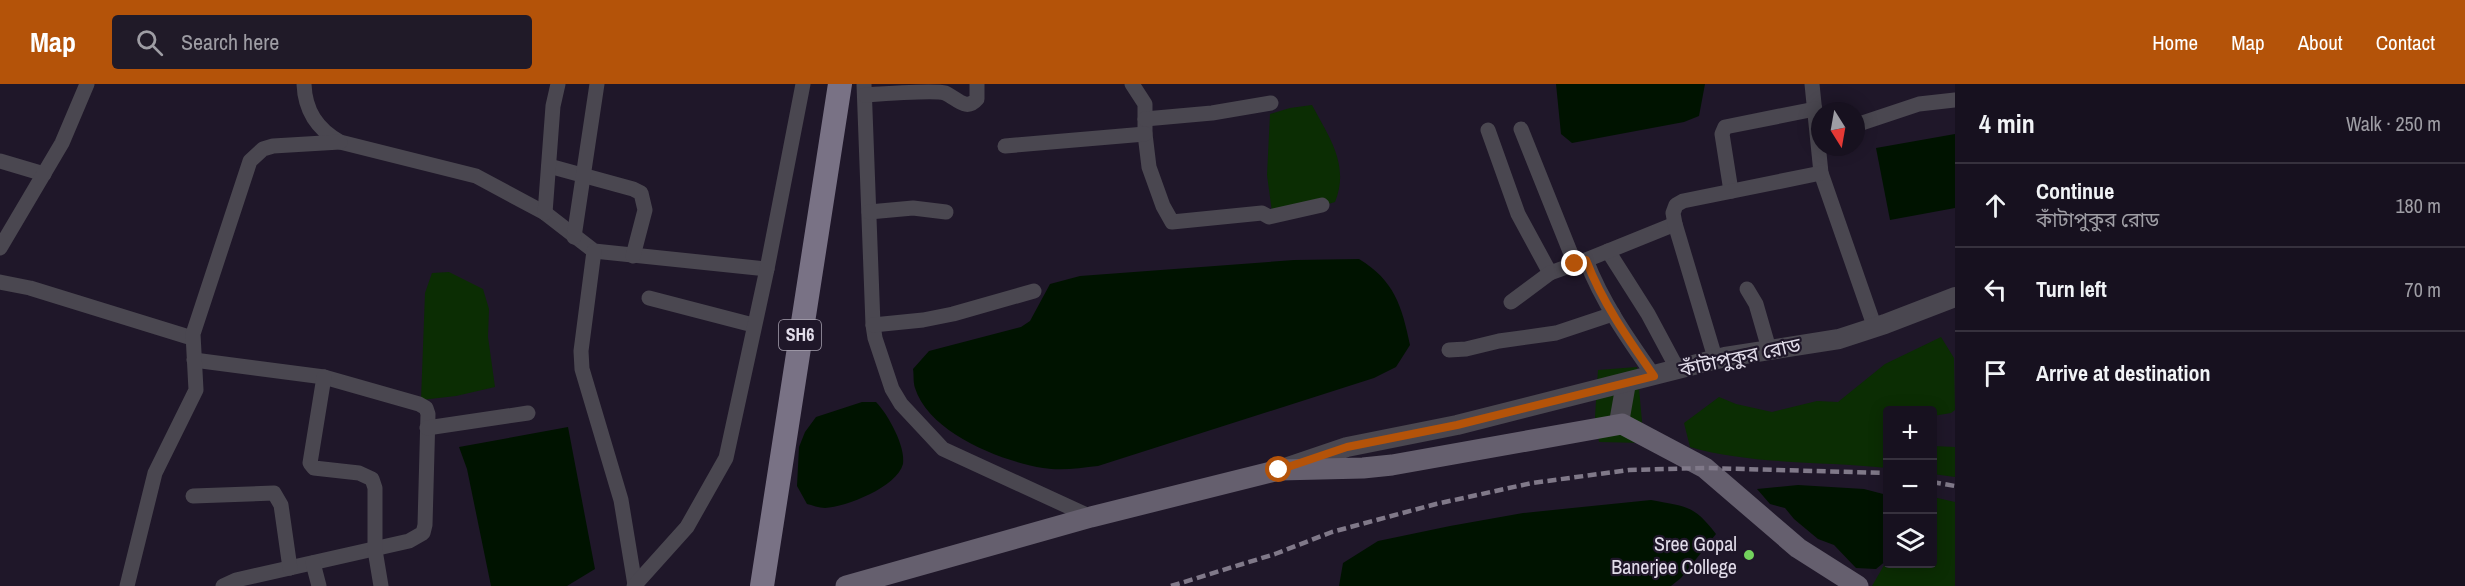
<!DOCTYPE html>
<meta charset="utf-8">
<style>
:root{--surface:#17111f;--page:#201a28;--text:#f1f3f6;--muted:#9e9da4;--line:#36313d;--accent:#b45309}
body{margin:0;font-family:"Archivo Narrow","Noto Sans Bengali",sans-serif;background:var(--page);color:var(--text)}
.controls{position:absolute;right:18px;bottom:18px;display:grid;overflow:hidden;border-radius:6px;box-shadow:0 3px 15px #0003}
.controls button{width:54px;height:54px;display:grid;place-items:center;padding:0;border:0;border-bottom:2px solid var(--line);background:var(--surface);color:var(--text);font:30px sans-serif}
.compass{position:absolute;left:1811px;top:18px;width:54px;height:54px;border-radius:50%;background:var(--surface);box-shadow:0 3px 15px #0003;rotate:169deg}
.stop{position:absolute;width:18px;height:18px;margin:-14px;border:4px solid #b45309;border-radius:50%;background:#fff}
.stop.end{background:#b45309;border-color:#fff;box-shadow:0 2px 6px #0008}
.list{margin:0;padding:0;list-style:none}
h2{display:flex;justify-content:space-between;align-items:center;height:78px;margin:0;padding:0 24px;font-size:26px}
h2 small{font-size:20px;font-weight:400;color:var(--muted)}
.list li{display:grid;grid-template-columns:39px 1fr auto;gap:18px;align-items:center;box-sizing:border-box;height:84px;padding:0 24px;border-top:2px solid var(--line)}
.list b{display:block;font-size:22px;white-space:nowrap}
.list p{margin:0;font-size:20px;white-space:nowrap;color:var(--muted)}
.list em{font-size:20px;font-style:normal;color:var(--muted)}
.icon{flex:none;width:33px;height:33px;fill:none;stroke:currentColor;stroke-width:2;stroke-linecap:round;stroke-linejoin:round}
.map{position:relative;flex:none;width:1955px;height:502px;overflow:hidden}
header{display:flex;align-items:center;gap:36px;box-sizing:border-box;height:84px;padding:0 30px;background:var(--accent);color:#fff}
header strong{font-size:28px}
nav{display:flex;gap:33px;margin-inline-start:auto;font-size:21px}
.search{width:420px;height:54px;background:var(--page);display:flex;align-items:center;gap:15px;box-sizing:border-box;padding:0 21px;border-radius:6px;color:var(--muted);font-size:22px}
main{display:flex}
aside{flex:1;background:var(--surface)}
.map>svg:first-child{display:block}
.green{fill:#0b2d03}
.water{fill:#001300}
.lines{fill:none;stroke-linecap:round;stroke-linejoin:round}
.minor{stroke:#4a4750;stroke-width:15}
.tertiary{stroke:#4a4750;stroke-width:20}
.secondary{stroke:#655f6e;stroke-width:21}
.primary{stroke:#797285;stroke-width:24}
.rail{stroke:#807989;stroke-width:4.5;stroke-dasharray:9 4.5;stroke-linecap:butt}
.route{stroke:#b45309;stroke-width:8}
.poi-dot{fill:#73d25d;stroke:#1f1729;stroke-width:2}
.labels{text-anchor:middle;stroke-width:4.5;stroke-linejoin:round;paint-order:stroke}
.shield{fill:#1f1729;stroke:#a8a2b0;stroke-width:1.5}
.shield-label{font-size:18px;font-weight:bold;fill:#e2ddea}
.street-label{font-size:20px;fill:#e2ddea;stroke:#1f1729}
.poi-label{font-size:20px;fill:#e2ddea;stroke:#1f1729;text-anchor:end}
</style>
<header>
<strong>Map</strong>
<div class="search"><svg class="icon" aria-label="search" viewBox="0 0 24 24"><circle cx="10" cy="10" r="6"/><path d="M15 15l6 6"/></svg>Search here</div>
<nav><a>Home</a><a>Map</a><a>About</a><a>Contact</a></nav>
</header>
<main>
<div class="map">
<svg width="1955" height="502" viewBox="0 0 1955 502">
<rect width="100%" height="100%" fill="#1f1729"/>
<g class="green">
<path d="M1312 21C1329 53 1350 81 1335 118L1291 131 1272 128 1267 91 1270 30 1290 24Z"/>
<path d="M449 188 483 205 489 225 488 253 495 303 456 312 421 316 425 209 432 189Z"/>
<path d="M1941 253 1954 274 1955 326 1951 329 1933 332 1932 326H1888L1887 384C1823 377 1752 381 1690 363L1684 339 1719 313 1736 320 1772 328 1817 317 1838 318 1885 280Z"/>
<path d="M1637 283 1644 359 1599 358 1595 333 1598 286Z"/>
<path d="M1933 362 1955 363V393L1933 390Z"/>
<path d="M1933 413 1955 418V502H1872L1887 476 1888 480H1932Z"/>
</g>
<g class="water">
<path d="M1556 0H1705L1699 32 1684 38 1572 59 1561 50Z"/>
<path d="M1955 50V124L1890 136 1876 64Z"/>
<path d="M1359 175C1394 196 1402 222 1410 261L1396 283 1374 294 1098 382C1080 384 1061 387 1043 384 1001 377 929 349 915 304 913 298 914 291 913 285L929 267 1021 243 1030 237 1050 200 1080 192 1294 176Z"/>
<path d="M862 318H876C888 330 906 363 903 380 897 403 846 423 825 424 819 424 812 421 807 420L797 402 799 363 805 348 816 333Z"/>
<path d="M568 343 595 485 567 502H491L467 385 459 363Z"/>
<path d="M1798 401 1864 405 1887 411V476L1876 485 1856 484 1834 461 1818 455 1794 435 1785 424 1770 420 1757 405Z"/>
<path d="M1651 416C1686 423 1693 420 1716 450L1681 494 1671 502H1339L1343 479 1378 457 1450 442 1523 429Z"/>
</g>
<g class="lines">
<g class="minor">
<path d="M304 0C305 27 317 45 340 58L476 92 545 129 594 167 767 185"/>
<path d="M864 0 873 241 875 254 892 305 901 320 943 365 1091 433"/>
<path d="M1132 0 1145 20V50L1149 83 1163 122 1172 138 1262 129 1269 133 1322 121"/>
<path d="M1812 0 1821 89 1875 244"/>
<path d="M865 11C879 10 935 6 945 9 957 14 966 28 977 15V0"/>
<path d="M1145 35 1212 29 1271 19"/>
<path d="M1856 41 1919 20 1955 16"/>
<path d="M1521 45 1575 180"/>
<path d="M1488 46 1518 130 1550 189 1586 176C1602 218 1628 255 1654 292"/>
<path d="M1005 62 1145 50"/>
<path d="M0 77 44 90"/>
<path d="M549 82 633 105 641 109 645 126 633 172"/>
<path d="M1731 107 1722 50 1725 43 1815 25"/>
<path d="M869 128 913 124 946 128"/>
<path d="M545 129 553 22 558 0"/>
<path d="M574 153 597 0"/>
<path d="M0 164 62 59 87 0"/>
<path d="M594 167 581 267 582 285 621 416 635 501"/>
<path d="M1608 167 1648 230 1678 286"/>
<path d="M1586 176 1675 140"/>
<path d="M0 198 30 204 192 254"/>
<path d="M1747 205 1756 220 1769 265"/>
<path d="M649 214 753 241"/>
<path d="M1511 218 1550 189"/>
<path d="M873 241 923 236 953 230 1034 207"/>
<path d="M1449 266 1466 265 1499 257 1556 249 1613 230"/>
<path d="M194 276 324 293 419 320 426 324 428 330 425 441 423 449 409 457 236 496 223 502"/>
<path d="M1716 277 1675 140 1673 129 1676 121 1683 117 1821 89"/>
<path d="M324 293 310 379 314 384 359 389 372 395 375 404V466L381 502"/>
<path d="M427 344 528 329"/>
<path d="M193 412 274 409 281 421 290 484"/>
<path d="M313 479 319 502"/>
<path d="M127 502 155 389 196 306 193 250 250 77 263 65 273 62 340 58"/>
<path d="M634 502 687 443 726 374 767 185 803 0"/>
</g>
<g class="tertiary">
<path d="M1622 340 1620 333 1626 299"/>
<path d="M1288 383 1347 363 1457 341 1725 273 1839 255 1885 240 1955 213"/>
</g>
<path class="secondary" d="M846 502 1091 433 1279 386 1363 384 1392 381 1622 340 1705 384 1798 464 1858 502"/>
<path class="primary" d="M762 502 840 0"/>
<g class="rail">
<path d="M1932 398 1955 402"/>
<path d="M1171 502 1275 470 1332 448 1436 420 1532 399 1629 386 1705 384 1888 389"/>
</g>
</g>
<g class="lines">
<path class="route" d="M1279 386 1347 363 1457 341 1654 292C1628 255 1602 218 1586 176L1575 180"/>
</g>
<circle class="poi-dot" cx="1749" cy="471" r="6"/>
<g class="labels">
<rect class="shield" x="779" y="236" width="42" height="30" rx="4.5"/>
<g class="shield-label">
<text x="800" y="257">SH6</text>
</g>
<g class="street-label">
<text transform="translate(1740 273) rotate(-12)" y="7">কাঁটাপুকুর রোড</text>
</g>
<g class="poi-label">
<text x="1737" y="467">Sree Gopal<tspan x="1737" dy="23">Banerjee College</tspan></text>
</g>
</g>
</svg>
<div class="controls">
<button>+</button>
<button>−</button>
<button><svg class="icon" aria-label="layers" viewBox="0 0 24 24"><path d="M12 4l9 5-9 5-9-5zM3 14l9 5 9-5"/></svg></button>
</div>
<svg class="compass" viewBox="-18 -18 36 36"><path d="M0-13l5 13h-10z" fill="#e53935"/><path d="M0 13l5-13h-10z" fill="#9e9da4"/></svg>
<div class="stop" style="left:1279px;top:386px"></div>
<div class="stop end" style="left:1575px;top:180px"></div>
</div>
<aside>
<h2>4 min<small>Walk · 250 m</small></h2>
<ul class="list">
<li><svg class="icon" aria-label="ahead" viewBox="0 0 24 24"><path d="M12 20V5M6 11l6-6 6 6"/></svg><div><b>Continue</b><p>কাঁটাপুকুর রোড</p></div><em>180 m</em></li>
<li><svg class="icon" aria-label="left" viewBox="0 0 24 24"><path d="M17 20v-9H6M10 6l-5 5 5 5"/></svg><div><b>Turn left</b></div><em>70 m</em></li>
<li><svg class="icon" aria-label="arrive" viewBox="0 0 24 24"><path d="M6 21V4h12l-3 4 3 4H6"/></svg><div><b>Arrive at destination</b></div></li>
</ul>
</aside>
</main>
